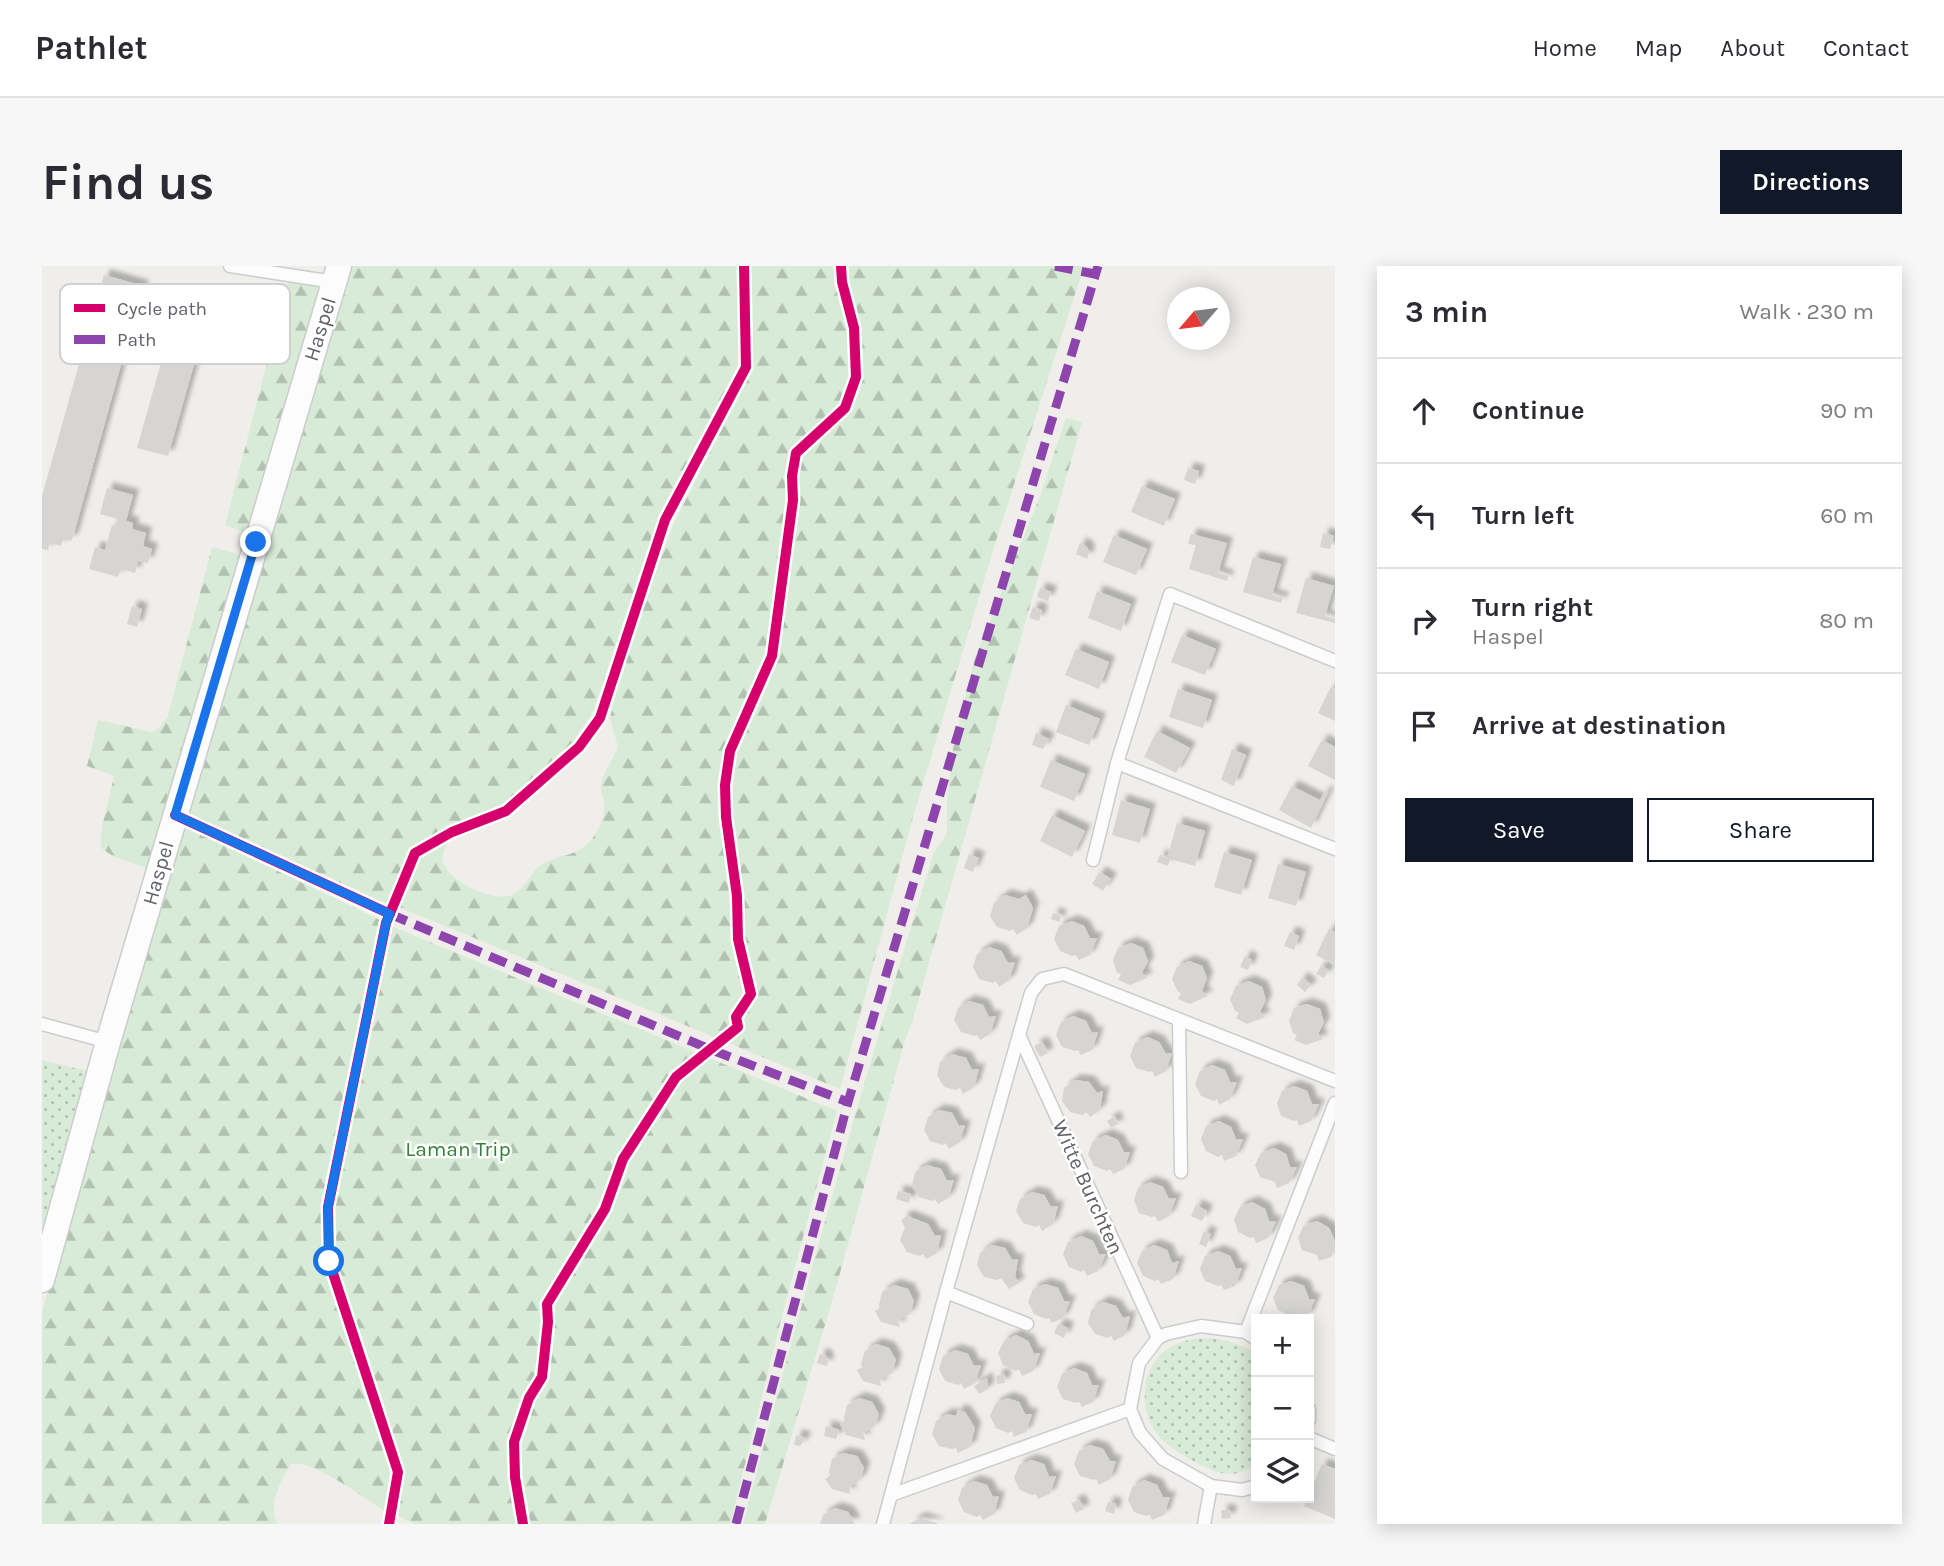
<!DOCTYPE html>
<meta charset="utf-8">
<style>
:root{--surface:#fff;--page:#f7f7f7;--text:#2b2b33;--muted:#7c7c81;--line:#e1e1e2;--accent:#111827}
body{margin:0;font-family:Karla,sans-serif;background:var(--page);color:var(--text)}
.controls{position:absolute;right:21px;bottom:21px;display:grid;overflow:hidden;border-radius:0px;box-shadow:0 4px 18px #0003}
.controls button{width:63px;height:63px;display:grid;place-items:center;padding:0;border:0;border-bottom:2px solid var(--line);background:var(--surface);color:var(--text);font:35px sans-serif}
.compass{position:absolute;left:1125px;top:21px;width:63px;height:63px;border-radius:50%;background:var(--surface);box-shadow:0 4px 18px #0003;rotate:242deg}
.stop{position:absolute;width:21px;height:21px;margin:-16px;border:5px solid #1a73e8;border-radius:50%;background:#fff}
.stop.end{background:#1a73e8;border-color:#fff;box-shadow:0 2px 7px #0008}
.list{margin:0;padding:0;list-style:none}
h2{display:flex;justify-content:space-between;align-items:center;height:91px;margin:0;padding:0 28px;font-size:30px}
h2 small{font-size:23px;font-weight:400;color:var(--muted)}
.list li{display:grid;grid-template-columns:46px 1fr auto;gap:21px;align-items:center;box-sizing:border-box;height:105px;padding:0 28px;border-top:2px solid var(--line)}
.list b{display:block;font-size:26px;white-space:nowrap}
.list p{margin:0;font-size:23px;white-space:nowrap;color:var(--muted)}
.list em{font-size:23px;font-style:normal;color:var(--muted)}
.actions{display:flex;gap:14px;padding:21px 28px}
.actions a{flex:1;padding:16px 0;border:2px solid var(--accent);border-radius:0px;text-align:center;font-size:24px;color:var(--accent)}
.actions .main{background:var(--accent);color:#fff}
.icon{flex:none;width:38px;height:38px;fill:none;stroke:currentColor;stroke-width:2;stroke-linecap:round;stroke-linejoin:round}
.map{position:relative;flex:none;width:1293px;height:1258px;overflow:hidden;border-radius:0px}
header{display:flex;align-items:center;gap:42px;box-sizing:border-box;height:98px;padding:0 35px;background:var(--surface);border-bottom:2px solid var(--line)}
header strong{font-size:33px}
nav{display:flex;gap:38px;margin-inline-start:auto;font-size:24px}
.intro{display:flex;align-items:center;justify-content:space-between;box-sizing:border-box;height:168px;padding:0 42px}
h1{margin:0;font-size:49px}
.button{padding:18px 32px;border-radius:0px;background:var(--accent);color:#fff;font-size:24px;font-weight:700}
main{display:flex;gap:42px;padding:0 42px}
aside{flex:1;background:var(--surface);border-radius:0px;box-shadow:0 4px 18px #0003}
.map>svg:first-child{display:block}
.grass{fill:url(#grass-dots)}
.forest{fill:url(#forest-firs)}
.building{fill:#d6d5d3;filter:url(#shadow)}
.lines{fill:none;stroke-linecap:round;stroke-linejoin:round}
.lane-casing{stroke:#cbcccc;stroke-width:15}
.street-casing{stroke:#cbcccc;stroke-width:27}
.lane{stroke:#fdfcfc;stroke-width:12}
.street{stroke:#fdfcfc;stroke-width:24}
.quiet{stroke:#8e44ad;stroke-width:9;stroke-dasharray:18 9;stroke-linecap:butt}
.cycleway-casing{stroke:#fff;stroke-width:15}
.cycleway{stroke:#d6006c;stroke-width:10}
.route{stroke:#1a73e8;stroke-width:9}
.labels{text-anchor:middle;stroke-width:5;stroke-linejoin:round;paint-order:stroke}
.street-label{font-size:21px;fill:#5f6368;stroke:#fff}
.park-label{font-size:21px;fill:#348238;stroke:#fff}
.key{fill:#fff;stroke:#cfd0d2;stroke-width:2}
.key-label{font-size:19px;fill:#5f6368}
</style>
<header>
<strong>Pathlet</strong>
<nav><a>Home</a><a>Map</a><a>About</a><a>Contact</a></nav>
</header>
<div class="intro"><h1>Find us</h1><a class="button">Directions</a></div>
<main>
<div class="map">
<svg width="1293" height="1258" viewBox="0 0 1293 1258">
<defs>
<pattern id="grass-dots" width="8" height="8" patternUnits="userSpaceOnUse" patternTransform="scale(1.75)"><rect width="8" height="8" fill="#d8ebd6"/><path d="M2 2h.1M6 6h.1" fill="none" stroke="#b2c2b1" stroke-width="1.8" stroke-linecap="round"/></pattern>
<pattern id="forest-firs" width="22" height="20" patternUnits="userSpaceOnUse" patternTransform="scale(1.75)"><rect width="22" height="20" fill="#d8ebd6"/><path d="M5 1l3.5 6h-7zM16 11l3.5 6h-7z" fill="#b2c2b1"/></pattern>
<filter id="shadow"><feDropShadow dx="6" dy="-6" stdDeviation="2" flood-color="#0004"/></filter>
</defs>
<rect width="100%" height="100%" fill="#efeeea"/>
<g class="grass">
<path d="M0 794 49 806 0 975Z"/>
<path d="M1158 1072C1180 1072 1195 1077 1214 1087V1199C1206 1202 1198 1208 1189 1208 1175 1208 1160 1200 1149 1194 1137 1187 1123 1178 1115 1168 1098 1146 1098 1108 1119 1088 1129 1078 1144 1074 1158 1072Z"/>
</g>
<g class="forest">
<path d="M310 0H697L699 98 617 250 551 446 531 476 490 516 460 540 409 559 368 584 345 638 142 546Z"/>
<path d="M709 0H1042L952 281 871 551 798 823 357 641 378 589 410 571C405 579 399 586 401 595 405 615 449 635 467 630 485 625 487 605 502 597 520 588 539 590 552 570 559 559 564 548 562 535 561 530 558 525 559 520 560 507 572 493 576 481L568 452 579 406 604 332 631 259 711 102Z"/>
<path d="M248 8 280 16 206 268 183 259Z"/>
<path d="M1024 152 1040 156 870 757 863 774 789 1039 723 1258H701C760 1033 823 808 892 586L905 568V536L911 483 932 395 998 230Z"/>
<path d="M170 281 200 289 107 603C95 598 67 591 60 582 54 575 70 522 72 510L45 500 56 454 110 466 117 462 126 450Z"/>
<path d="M139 559 338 654 282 941V994L351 1202 345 1247C325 1234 271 1193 249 1198 239 1214 225 1240 236 1258H0V1047L72 783Z"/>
<path d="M349 660 795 845 742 1042 688 1258H372L355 1249 362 1206 292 994V941Z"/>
</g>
<g class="building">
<path d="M62 9 101 20 31 271 29 275 21 273 19 280 8 277 6 284 0 283V230Z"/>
<path d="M115 65 127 68 128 65 159 74 126 190 95 182 121 90 109 87Z"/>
<path d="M1146 202 1157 205 1153 218 1142 214Z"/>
<path d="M1100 220 1133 233 1122 260 1089 246Z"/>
<path d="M65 222 91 229 84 255 91 257 90 263 104 267 101 280 110 283 106 297 96 295 93 307 79 303 76 311 47 303 53 281 63 284 70 259 75 260 76 253 58 248Z"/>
<path d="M1281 267 1292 270 1288 283 1278 281Z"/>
<path d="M1149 268 1185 277 1176 307 1186 310 1185 315 1147 303 1154 279 1146 278Z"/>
<path d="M1072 269 1105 283 1094 309 1061 296Z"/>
<path d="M1038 277 1045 281 1047 287 1045 293 1034 288Z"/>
<path d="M1211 291 1239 298 1230 329 1241 332 1239 337 1201 326Z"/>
<path d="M1264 312 1292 320 1283 350 1293 353V357L1254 347Z"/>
<path d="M998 322 1009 326 1006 335 995 331Z"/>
<path d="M1055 325 1089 338 1079 365 1046 352Z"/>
<path d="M90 340 100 343 95 361 85 358Z"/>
<path d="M991 341 1000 344 997 355 987 352Z"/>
<path d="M1140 369 1174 383 1163 409 1129 396Z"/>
<path d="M1034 383 1067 396 1057 423 1023 409Z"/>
<path d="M1289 421 1293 423V455L1276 447Z"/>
<path d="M1136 423 1170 434 1161 462 1127 451Z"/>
<path d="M1024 439 1058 453 1047 479 1014 466Z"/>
<path d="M1115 465 1148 482 1134 507 1102 491Z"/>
<path d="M994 467 1007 473 1001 483 990 479Z"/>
<path d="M1280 474 1293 481V514L1266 500Z"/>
<path d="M1190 483 1204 489 1192 520 1179 514Z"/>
<path d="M1009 494 1043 508 1032 535 998 521Z"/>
<path d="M1250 520 1278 534 1283 525 1286 527 1269 562 1237 544Z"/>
<path d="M1079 534 1108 543 1098 577 1070 569Z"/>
<path d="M1010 549 1043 565 1030 591 998 575Z"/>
<path d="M1135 557 1163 565 1153 600 1128 593 1126 600 1115 596 1118 589 1125 592Z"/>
<path d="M1182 586 1210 594 1199 629 1172 621Z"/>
<path d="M927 588 937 592 931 606 922 602Z"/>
<path d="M1236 598 1264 606 1254 640 1226 632Z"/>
<path d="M1058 606 1069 613 1061 625 1050 618Z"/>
<path d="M963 629 977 633 984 629 991 642 985 662 975 669 971 663 968 665 955 661 948 650 952 637Z"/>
<path d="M1011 647 1019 650 1017 656 1009 653Z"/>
<path d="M1030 655 1042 660 1048 672H1055L1048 689 1037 694 1034 689 1030 690 1018 685 1012 673 1017 660Z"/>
<path d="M1287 663 1293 666V699L1274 689Z"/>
<path d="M1248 666 1257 670 1252 684 1242 680Z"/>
<path d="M1089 677 1101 682 1106 695 1100 707 1105 712 1088 719 1076 714 1079 708 1075 707 1071 694 1076 682Z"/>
<path d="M947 681 959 685 966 697 973 696 967 714 957 721 954 715 951 717 937 713 931 701 935 688Z"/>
<path d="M1203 690 1210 694 1206 704 1198 701Z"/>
<path d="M1147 695 1160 700 1165 712 1160 725 1165 730 1148 738 1136 733 1139 727 1136 726 1130 713 1135 701Z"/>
<path d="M1279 700 1287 704 1282 712 1274 708Z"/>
<path d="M1260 712 1269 719 1263 726 1255 719Z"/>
<path d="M1207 715 1220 721 1224 734 1218 746 1223 751 1205 758 1194 752 1197 747 1193 745 1188 733 1194 720Z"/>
<path d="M927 735 941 739 947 751 954 750 948 768 938 774 935 769 932 770 919 766 912 754 916 742Z"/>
<path d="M1265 738 1278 743 1282 756 1276 768 1281 773 1264 779 1252 774 1255 769 1251 767 1247 755 1252 742Z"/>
<path d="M1031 750 1044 755 1050 767 1056 766 1050 784 1039 789 1036 784 1033 785 1020 781 1014 769 1019 756Z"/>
<path d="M1105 771 1117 776 1124 788 1130 787 1124 805 1113 811 1110 805 1107 806 1094 802 1088 790 1093 777Z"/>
<path d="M1000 776 1006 787 998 791 992 780Z"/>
<path d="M910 788 924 792 930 804 937 803 932 821 921 828 918 822 914 824 902 821 895 809 898 796Z"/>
<path d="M1170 799 1183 804 1188 816H1195L1188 833 1177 839 1175 833 1172 835 1159 830 1153 818 1158 805Z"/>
<path d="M1033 814 1047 816 1055 827 1061 825 1058 844 1048 851 1044 846 1041 849 1028 846 1020 835 1022 822Z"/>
<path d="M1252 820 1265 825 1270 838H1277L1269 855 1257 860 1255 854 1252 855 1239 850 1235 837 1240 825Z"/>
<path d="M897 844 910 847 917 860 923 859 918 876 907 883 904 877 901 879 888 875 882 864 886 851Z"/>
<path d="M1072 851 1076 858 1069 862 1065 855Z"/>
<path d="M1177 855 1189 861 1194 873H1201L1194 890 1182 895 1180 889 1176 891 1164 885 1159 873 1164 860Z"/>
<path d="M1064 869 1076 874 1082 886H1088L1082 903 1071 908 1068 903 1065 905 1052 900 1046 888 1051 875Z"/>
<path d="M1232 882 1244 888 1248 901H1255L1247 917 1235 922 1233 916 1218 911 1213 899 1219 887Z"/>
<path d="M885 899 899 903 905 915 912 914 906 932 896 938 893 933 890 935 877 931 870 919 873 906Z"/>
<path d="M1108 916 1121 921 1127 933 1134 932 1127 950 1116 956 1113 950 1110 951 1097 947 1092 934 1096 922Z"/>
<path d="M856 925 869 928 867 937 854 933Z"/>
<path d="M990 926 1002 929 1009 941 1016 940 1011 958 1000 965 997 959 994 961 981 957 974 945 978 933Z"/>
<path d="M1210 936 1223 943 1227 955 1234 956 1226 972 1214 977 1212 971 1208 972 1196 966 1192 953 1198 941Z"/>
<path d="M1154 939 1165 945 1160 955 1149 950Z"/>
<path d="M865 950 886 958 893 970 899 969 895 987 884 993 881 988 878 990 865 986 858 974 863 961 859 954Z"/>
<path d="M1275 955 1287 962 1293 975V984L1289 991 1277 995 1275 989 1260 984 1256 972 1262 959Z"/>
<path d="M1162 965 1169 968 1164 981 1157 978Z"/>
<path d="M1039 970 1051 975 1057 988H1064L1056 1005 1045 1010 1042 1004 1039 1006 1027 1001 1021 988 1026 976Z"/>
<path d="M950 979 963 982 970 994 976 993 973 1011 977 1017 967 1023 959 1012 955 1014 942 1011 935 999 938 987Z"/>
<path d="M1112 979 1125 984 1130 997 1137 995 1131 1013 1119 1018 1116 1013 1113 1015 1101 1010 1095 997 1100 985Z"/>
<path d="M1176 985 1188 990 1194 1003 1200 1002 1193 1020 1182 1024 1179 1019 1176 1020 1163 1015 1158 1003 1163 990Z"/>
<path d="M1249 1015 1262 1020 1267 1033H1273L1266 1050 1257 1053H1253L1252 1049 1248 1050 1236 1044 1231 1032 1237 1019Z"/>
<path d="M1003 1018 1016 1022 1022 1035H1028L1021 1052 1010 1057 1007 1052 1004 1053 992 1048 986 1036 991 1023Z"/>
<path d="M852 1019 866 1023 872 1035 868 1048 856 1054 858 1061 839 1056 833 1045 838 1042 837 1039 840 1026Z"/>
<path d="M1061 1036 1074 1040 1081 1052 1088 1050 1083 1069 1072 1075 1069 1070 1066 1072 1053 1068 1046 1057 1049 1044Z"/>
<path d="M1016 1058 1026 1062 1022 1072 1012 1067Z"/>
<path d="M974 1069 986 1075 992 1088 998 1087 991 1105 980 1110 977 1103 974 1105 961 1099 956 1087 962 1075Z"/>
<path d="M834 1078 847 1082 854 1094 850 1107 838 1113 839 1120 821 1115 815 1104 821 1101 819 1098 823 1085Z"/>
<path d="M913 1084 926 1088 932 1100 939 1099 933 1117 922 1123 919 1117 916 1119 903 1115 897 1103 901 1090Z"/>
<path d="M778 1088 783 1089 786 1095 785 1100 775 1097Z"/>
<path d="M1032 1102 1045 1107 1050 1119H1057L1051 1136 1040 1141 1037 1136 1034 1137 1021 1133 1015 1121 1020 1108Z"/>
<path d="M962 1108 963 1117 955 1118 954 1110Z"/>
<path d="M945 1112 946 1123 937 1128 932 1120Z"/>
<path d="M817 1132 830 1136 837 1148 833 1160 821 1167 823 1174 804 1169 798 1158 803 1155 802 1152 805 1139Z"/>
<path d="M965 1132 977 1136 983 1148H990L984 1166 972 1171 970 1165 966 1167 954 1162 948 1150 953 1138Z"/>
<path d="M916 1144 923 1146 933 1162 928 1181 916 1187 914 1182 910 1183 897 1180 890 1168 894 1155 905 1148 914 1150Z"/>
<path d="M784 1160 797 1164 794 1173 782 1170Z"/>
<path d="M754 1169 764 1172 758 1180 752 1179Z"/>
<path d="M1048 1179 1061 1183 1068 1195H1074L1068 1213 1057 1219 1054 1213 1052 1214 1038 1210 1032 1198 1037 1185Z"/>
<path d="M801 1187 815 1190 822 1202 818 1214 807 1221 808 1228 790 1223 783 1213 788 1210 787 1206 790 1193Z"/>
<path d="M989 1194 1002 1198 1007 1211 1014 1210 1008 1228 996 1233 994 1228 990 1229 978 1224 972 1212 977 1199Z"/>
<path d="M1280 1198 1293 1203V1253L1262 1240Z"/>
<path d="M1102 1214 1115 1219 1121 1231H1128L1122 1249 1110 1254 1108 1249 1104 1250 1092 1246 1086 1234 1090 1221Z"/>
<path d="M932 1215 945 1219 951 1231 957 1230 952 1248 941 1254 938 1249 935 1251 922 1246 916 1234 920 1222Z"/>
<path d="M1037 1234 1042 1243 1034 1247 1029 1237Z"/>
<path d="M1066 1236 1074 1238 1072 1248 1063 1245Z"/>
<path d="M793 1242 806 1246 813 1258H778L781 1249Z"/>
<path d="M1179 1244H1188L1189 1252 1180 1253Z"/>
<path d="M878 1252 895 1257V1258H867Z"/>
</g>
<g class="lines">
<defs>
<g id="lane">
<path d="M188 0 292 16"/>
<path d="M1293 395 1128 328 1075 497 1293 583"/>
<path d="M1051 594 1075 497"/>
<path d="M1137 754 1139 906"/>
<path d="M0 758 66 776"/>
<path d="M904 1026 985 1058"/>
<path d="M1204 1066 1293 837"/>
<path d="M1116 1072 977 769 989 727 1000 713 1022 708 1293 815"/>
<path d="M1214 1073 1204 1066 1159 1060 1124 1068 1116 1072 1097 1097 1088 1143 1098 1167 1121 1193 1169 1220 1200 1224 1214 1220"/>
<path d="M1267 1143V1154"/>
<path d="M1267 1172 1293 1183"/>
<path d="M849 1229 1088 1143"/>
<path d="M841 1258 904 1026 977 769"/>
<path d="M1162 1258 1169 1220"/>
</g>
<path id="street" d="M0 1014 66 776 297 0"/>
</defs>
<use href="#lane" class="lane-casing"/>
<use href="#street" class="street-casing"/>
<use href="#lane" class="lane"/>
<use href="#street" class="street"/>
<g class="quiet">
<path d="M1013 0 1053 8"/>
<path d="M348 648 670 784 806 836"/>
<path d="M694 1258 806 836 1056 0"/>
</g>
<defs>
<g id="cycleway">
<path d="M133 549 348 648"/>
<path d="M347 1258 356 1206 287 995 286 941 344 657 373 587 410 566 464 545 537 481 558 452 623 254 704 101 702 0"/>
<path d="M481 1258 473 1211 472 1176 487 1132 500 1111 506 1056 505 1038 563 943 581 893 634 811 696 761 694 751 709 728 696 673 695 630 684 551 683 519 688 485 730 390 751 234 750 210 754 187 803 142 814 111 812 62 800 16 799 0"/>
</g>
</defs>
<use href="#cycleway" class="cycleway-casing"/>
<use href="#cycleway" class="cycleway"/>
</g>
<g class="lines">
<path class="route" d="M214 276 133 549 348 648 344 657 286 941 287 995"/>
</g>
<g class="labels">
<g class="street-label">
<text transform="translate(278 63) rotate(-73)" y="7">Haspel</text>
<text transform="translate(116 607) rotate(-74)" y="7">Haspel</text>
<text transform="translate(1046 921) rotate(66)" y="7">Witte Burchten</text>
</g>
<g class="park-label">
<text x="416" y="890">Laman Trip</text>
</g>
</g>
<rect x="18" y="18" width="230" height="80" rx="10" class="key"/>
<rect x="32" y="38" width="31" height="8" fill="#d6006c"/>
<rect x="32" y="69" width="31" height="9" fill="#8e44ad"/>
<g class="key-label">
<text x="75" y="49">Cycle path</text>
<text x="75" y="80">Path</text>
</g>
</svg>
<div class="controls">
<button>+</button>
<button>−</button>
<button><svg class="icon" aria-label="layers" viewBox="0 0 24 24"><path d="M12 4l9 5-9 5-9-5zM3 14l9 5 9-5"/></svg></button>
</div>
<svg class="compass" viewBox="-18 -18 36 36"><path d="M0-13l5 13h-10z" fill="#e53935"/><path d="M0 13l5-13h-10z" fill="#7c7c81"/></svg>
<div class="stop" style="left:287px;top:995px"></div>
<div class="stop end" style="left:214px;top:276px"></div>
</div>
<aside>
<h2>3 min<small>Walk · 230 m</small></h2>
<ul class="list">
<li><svg class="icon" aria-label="ahead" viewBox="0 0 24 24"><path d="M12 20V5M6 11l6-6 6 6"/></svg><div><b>Continue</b></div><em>90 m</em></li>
<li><svg class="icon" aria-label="left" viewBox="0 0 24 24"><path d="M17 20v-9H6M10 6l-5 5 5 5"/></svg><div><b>Turn left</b></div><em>60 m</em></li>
<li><svg class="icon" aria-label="right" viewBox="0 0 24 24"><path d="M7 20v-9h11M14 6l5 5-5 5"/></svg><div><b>Turn right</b><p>Haspel</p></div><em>80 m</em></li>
<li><svg class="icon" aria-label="arrive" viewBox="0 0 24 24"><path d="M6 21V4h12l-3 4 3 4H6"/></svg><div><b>Arrive at destination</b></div></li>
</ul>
<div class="actions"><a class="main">Save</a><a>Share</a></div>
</aside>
</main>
